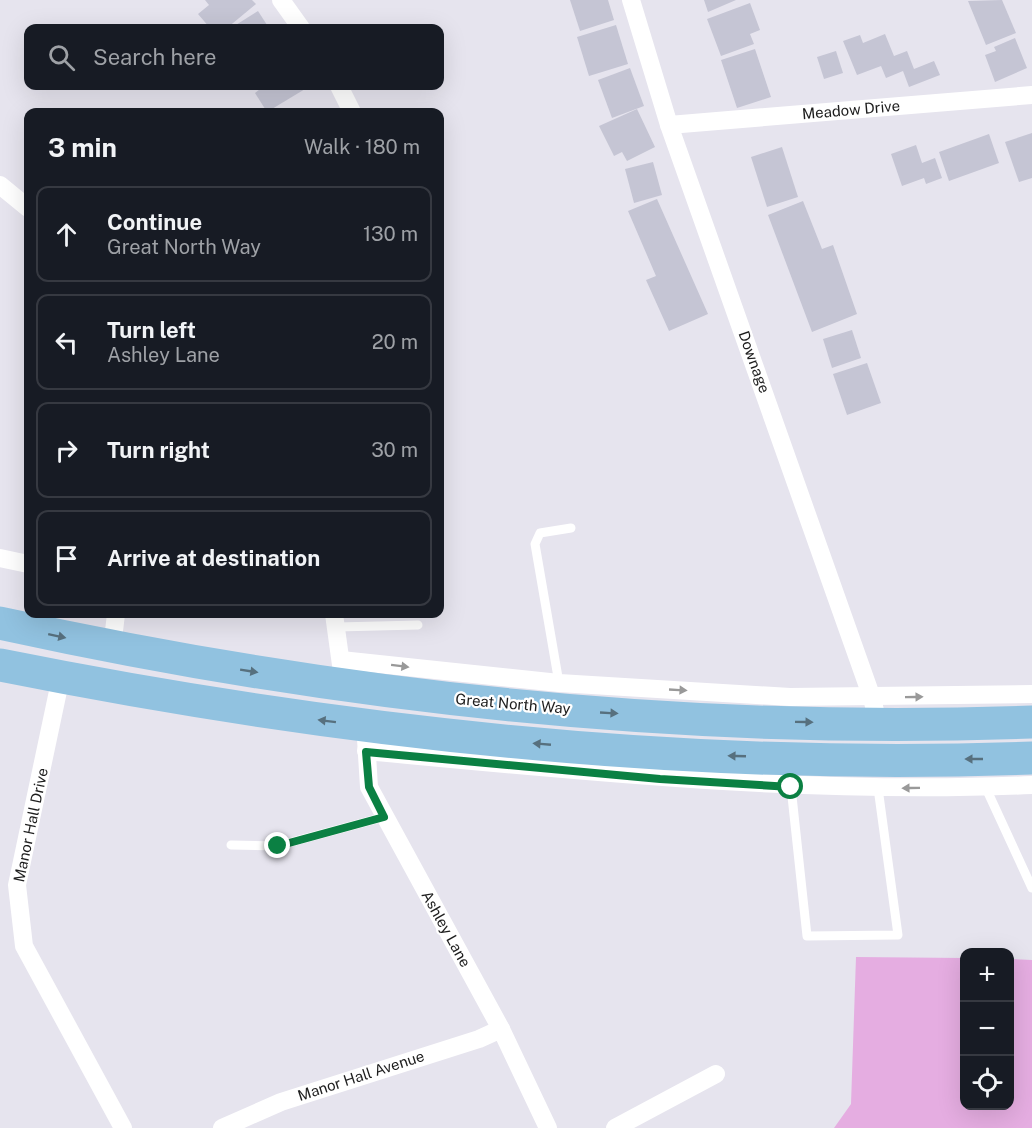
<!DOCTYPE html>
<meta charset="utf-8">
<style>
:root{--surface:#171b24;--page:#20242c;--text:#f1f3f6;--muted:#9ea1a6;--line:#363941}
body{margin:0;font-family:"Public Sans",sans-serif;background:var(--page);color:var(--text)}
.controls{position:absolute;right:18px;bottom:18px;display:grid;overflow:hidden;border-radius:12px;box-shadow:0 6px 24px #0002}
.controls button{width:54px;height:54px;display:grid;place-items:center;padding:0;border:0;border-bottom:2px solid var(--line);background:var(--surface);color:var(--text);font:30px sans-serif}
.stop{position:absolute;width:18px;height:18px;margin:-14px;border:4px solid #0b8043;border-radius:50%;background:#fff}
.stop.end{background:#0b8043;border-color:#fff;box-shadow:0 2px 6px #0008}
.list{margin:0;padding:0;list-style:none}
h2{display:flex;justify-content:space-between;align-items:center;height:78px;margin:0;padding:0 24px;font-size:26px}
h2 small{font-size:20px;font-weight:400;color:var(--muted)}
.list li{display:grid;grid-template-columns:39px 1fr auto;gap:18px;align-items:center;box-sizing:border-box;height:96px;margin:0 12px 12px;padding:0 12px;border:2px solid var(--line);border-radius:12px}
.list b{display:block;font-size:22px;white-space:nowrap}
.list p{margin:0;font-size:20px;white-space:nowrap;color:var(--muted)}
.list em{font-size:20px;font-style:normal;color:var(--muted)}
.icon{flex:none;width:33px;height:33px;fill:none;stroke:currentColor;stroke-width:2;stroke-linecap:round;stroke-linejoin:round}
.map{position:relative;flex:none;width:1032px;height:1128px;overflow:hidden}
.search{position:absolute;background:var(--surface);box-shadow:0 6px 24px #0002;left:24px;top:24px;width:420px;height:66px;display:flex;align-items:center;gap:15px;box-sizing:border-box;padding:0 21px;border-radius:12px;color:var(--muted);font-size:22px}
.panel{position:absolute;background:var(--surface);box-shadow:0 6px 24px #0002;left:24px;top:108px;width:420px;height:510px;border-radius:12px}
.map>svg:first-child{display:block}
.grass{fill:#e5ade1}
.building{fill:#c5c5d4}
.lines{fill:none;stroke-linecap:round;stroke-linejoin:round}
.lane{stroke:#fff;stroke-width:9}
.street{stroke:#fff;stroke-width:18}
.highway{stroke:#91c2e0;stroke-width:33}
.oneway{fill:#57707e}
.oneway2{fill:#999}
.route{stroke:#0b8043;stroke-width:8}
.labels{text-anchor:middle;stroke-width:4.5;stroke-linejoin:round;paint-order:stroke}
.street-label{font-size:15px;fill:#1d1d1d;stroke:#fff}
</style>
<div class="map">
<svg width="1032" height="1128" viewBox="0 0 1032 1128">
<rect width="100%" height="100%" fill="#e6e4ee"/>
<path class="grass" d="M856 957 964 958V1106H1010V959L1032 960V1128H834L851 1104Z"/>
<g class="building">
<path d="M205 0H252L256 4 227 28H210L198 14 209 5Z"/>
<path d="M570 0H608L614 20 580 31Z"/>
<path d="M704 0H736L708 12Z"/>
<path d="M1002 0 1016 33 986 45 968 1Z"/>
<path d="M750 3 760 30 750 34 754 44 721 56 707 19Z"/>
<path d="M258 11 269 28H231Z"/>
<path d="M616 25 628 64 589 76 577 37Z"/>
<path d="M885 34 894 56 907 51 914 69 934 61 940 75 909 87 903 71 886 78 881 66 857 75 843 41 860 35 863 43Z"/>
<path d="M1015 38 1027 68 995 82 985 55 996 51 994 47Z"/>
<path d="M755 49 771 97 737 108 721 60Z"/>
<path d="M836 51 843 73 824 79 817 57Z"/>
<path d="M630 68 644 106 612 118 598 80Z"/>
<path d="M264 86H310L267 112 255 93Z"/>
<path d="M637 109 655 147 627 161 622 152 614 156 599 126Z"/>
<path d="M1032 133V178L1019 182 1005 142Z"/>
<path d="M989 134 999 163 949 181 939 152Z"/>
<path d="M916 145 922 163 935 158 942 178 926 184 924 178 902 186 891 154Z"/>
<path d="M782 147 798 197 767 207 751 157Z"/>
<path d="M653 162 662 195 634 203 625 169Z"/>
<path d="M657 199 708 314 669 331 646 280 656 276 628 211Z"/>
<path d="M803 201 822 249 833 245 857 314 812 332 768 215Z"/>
<path d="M852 330 861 358 832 368 823 339Z"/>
<path d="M867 363 881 403 847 415 833 374Z"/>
</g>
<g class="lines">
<g class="lane">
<path d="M337 627 418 625"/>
<path d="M559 683 535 544 540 533 571 528"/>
<path d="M985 786 1032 888"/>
<path d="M791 787 807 936 898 935 878 788"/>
<path d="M231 845 277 846 384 817"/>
</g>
<g class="street">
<path d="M281 0 301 28"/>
<path d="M631 0 669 125 872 698 878 723"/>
<path d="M339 86 352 112"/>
<path d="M669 125 1032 95"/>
<path d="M0 185 28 208"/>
<path d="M0 558 28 564"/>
<path d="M334 614 342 672"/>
<path d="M112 648 116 614"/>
<path d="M341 660 559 683 790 697 1032 694"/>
<path d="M61 677 17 885 24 946 123 1128"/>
<path d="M366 739 369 787 501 1029 548 1128"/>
<path d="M366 751C588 772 809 795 1032 785"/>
<path d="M222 1128 281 1102 479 1039 501 1029"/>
<path d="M615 1128 716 1074"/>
</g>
<g class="highway">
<path d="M0 623C338 697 686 735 1032 722"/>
<path d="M0 665C339 733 686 771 1032 758"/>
</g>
</g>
<defs><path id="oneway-solid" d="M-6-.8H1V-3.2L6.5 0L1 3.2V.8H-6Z" transform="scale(1.5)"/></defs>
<g class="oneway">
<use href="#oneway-solid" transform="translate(57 636) rotate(12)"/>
<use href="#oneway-solid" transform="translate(249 671) rotate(9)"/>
<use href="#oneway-solid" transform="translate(609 713) rotate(3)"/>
<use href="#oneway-solid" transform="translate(327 721) rotate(-173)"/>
<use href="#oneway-solid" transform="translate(804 722) rotate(1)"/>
<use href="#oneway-solid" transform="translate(542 744) rotate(-175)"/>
<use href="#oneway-solid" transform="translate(737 756) rotate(-178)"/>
<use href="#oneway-solid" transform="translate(974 759) rotate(180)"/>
</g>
<g class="oneway2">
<use href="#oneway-solid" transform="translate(400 666) rotate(7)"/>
<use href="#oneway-solid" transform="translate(678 690) rotate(3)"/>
<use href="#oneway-solid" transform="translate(914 697) rotate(-1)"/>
<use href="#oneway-solid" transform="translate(911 788) rotate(179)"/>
</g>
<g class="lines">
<path class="route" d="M278 846 384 817 369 787 366 752 660 779 791 787"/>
</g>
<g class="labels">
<g class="street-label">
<text transform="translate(851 110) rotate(-5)" y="5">Meadow Drive</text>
<text transform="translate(754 362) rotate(70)" y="5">Downage</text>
<text transform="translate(513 704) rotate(5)" y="5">Great North Way</text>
<text transform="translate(31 825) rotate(-78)" y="5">Manor Hall Drive</text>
<text transform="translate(446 929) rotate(61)" y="5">Ashley Lane</text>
<text transform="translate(361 1076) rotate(-18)" y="5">Manor Hall Avenue</text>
</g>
</g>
</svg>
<div class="controls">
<button>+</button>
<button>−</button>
<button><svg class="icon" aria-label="locate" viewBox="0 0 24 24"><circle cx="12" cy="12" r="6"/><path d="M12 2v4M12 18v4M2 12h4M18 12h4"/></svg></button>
</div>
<div class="stop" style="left:791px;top:787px"></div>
<div class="stop end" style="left:278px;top:846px"></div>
<div class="search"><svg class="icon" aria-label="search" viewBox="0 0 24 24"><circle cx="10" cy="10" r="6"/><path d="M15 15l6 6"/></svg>Search here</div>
<section class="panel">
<h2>3 min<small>Walk · 180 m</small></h2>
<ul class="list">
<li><svg class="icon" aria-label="ahead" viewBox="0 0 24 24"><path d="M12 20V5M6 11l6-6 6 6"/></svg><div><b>Continue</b><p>Great North Way</p></div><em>130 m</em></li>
<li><svg class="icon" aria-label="left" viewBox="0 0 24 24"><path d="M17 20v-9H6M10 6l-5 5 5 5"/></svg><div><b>Turn left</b><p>Ashley Lane</p></div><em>20 m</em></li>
<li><svg class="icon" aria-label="right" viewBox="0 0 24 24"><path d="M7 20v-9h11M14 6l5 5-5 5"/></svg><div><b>Turn right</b></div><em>30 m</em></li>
<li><svg class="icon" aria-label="arrive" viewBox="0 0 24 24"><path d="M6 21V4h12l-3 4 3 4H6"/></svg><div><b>Arrive at destination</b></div></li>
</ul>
</section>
</div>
